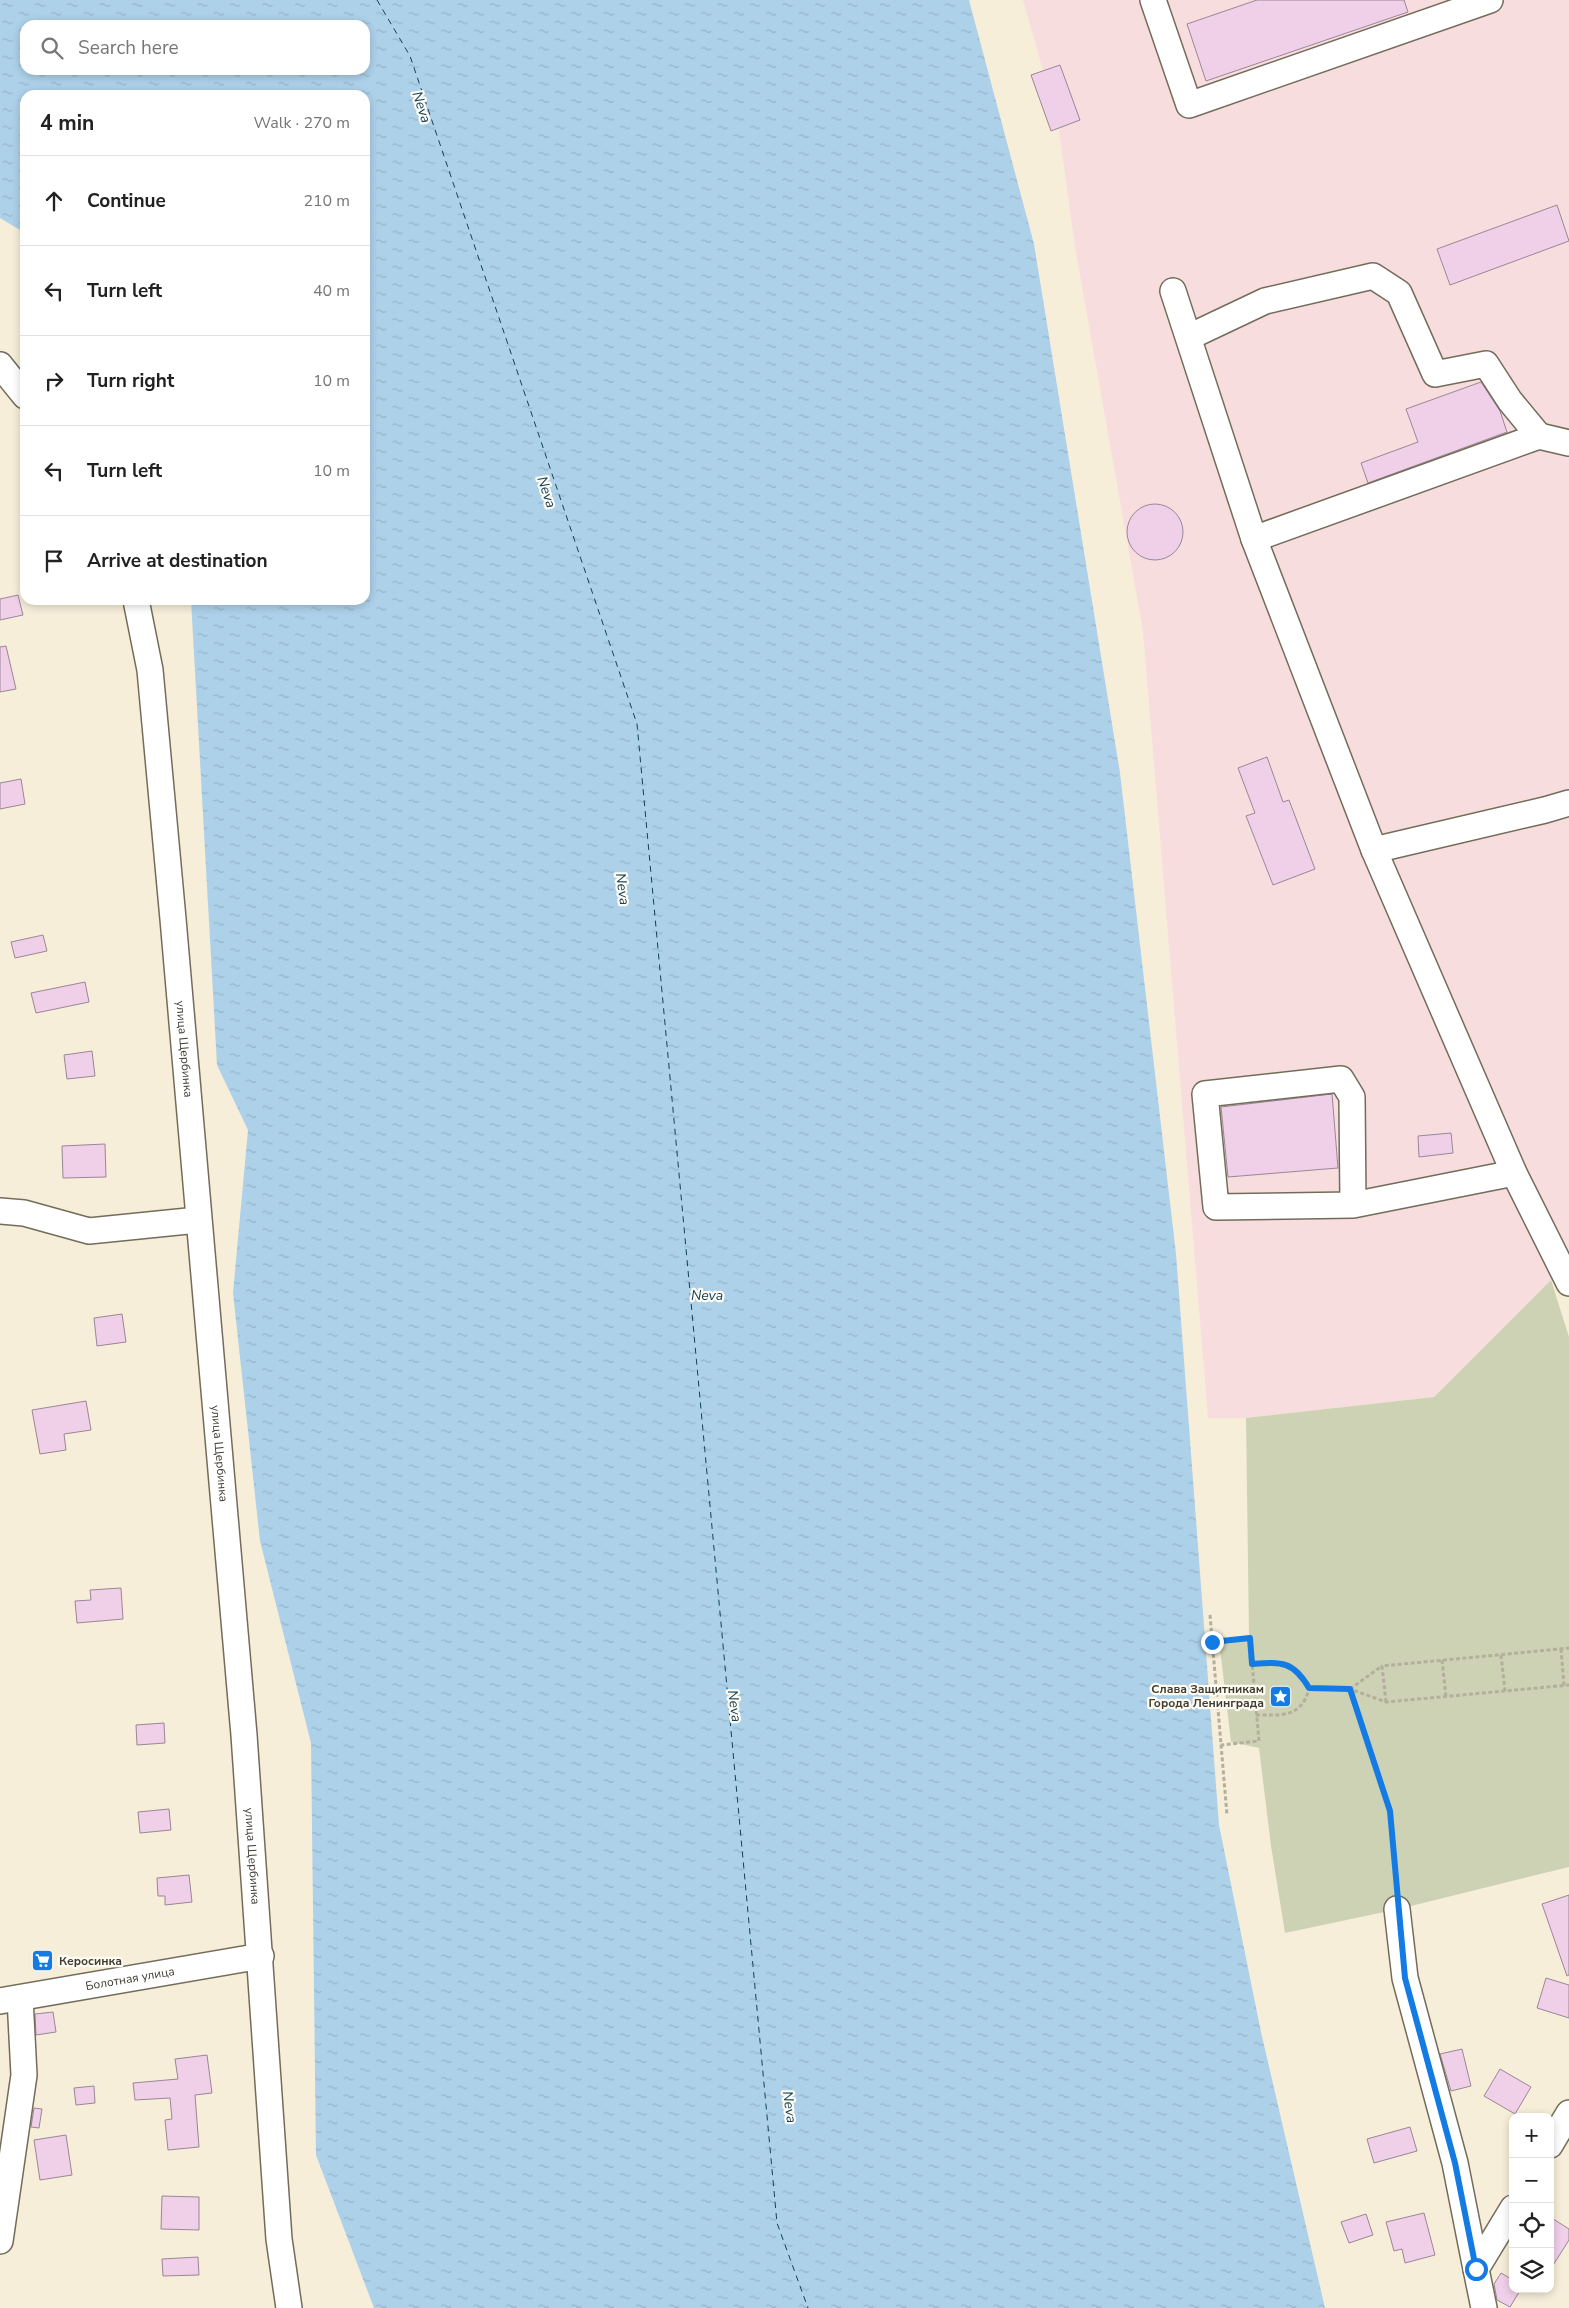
<!DOCTYPE html>
<meta charset="utf-8">
<style>
:root{--surface:#fff;--page:#f6f6f6;--text:#222;--muted:#767676;--line:#e0e0e0}
body{margin:0;font-family:"Nunito Sans",sans-serif;background:var(--page);color:var(--text)}
.controls{position:absolute;right:15px;bottom:15px;display:grid;overflow:hidden;border-radius:10px;box-shadow:0 2px 8px #0003}
.controls button{width:45px;height:45px;display:grid;place-items:center;padding:0;border:0;border-bottom:1px solid var(--line);background:var(--surface);color:var(--text);font:25px sans-serif}
.stop{position:absolute;width:15px;height:15px;margin:-11px;border:4px solid #137be3;border-radius:50%;background:#fff}
.stop.end{background:#137be3;border-color:#fff;box-shadow:0 1px 5px #0008}
.list{margin:0;padding:0;list-style:none}
h2{display:flex;justify-content:space-between;align-items:center;height:65px;margin:0;padding:0 20px;font-size:21px}
h2 small{font-size:16px;font-weight:400;color:var(--muted)}
.list li{display:grid;grid-template-columns:32px 1fr auto;gap:15px;align-items:center;box-sizing:border-box;height:90px;padding:0 20px;border-top:1px solid var(--line)}
.list b{display:block;font-size:19px;white-space:nowrap}
.list em{font-size:16px;font-style:normal;color:var(--muted)}
.icon{flex:none;width:28px;height:28px;fill:none;stroke:currentColor;stroke-width:2;stroke-linecap:round;stroke-linejoin:round}
.map{position:relative;flex:none;width:1569px;height:2308px;overflow:hidden}
.search{position:absolute;background:var(--surface);box-shadow:0 2px 8px #0003;left:20px;top:20px;width:350px;height:55px;display:flex;align-items:center;gap:12px;box-sizing:border-box;padding:0 18px;border-radius:15px;color:var(--muted);font-size:19px}
.panel{position:absolute;background:var(--surface);box-shadow:0 2px 8px #0003;left:20px;top:90px;width:350px;height:515px;border-radius:15px}
.map>svg:first-child{display:block}
.industrial{fill:#f8dddf}
.park{fill:#ced2b4}
.water{fill:url(#water-ripples);fill-rule:evenodd}
.lines{fill:none;stroke-linecap:round;stroke-linejoin:round}
.ferry{stroke:#134059;stroke-width:1;stroke-dasharray:6 5;stroke-linecap:butt}
.building{fill:#f0cfe9;stroke:#998795}
.minor-casing{stroke:#736c5a;stroke-width:28}
.path{stroke:#b4ae9d;stroke-width:3;stroke-dasharray:4 2.5;stroke-linecap:butt}
.minor{stroke:#fff;stroke-width:25}
.route{stroke:#137be3;stroke-width:6}
.labels{text-anchor:middle;stroke-width:4.5;stroke-linejoin:round;paint-order:stroke}
.street-label{font-size:12px;fill:#3f3c34;stroke:#fffcf3}
.poi-label{font-size:12px;font-weight:bold;fill:#3f3c34;stroke:#fffcf3;text-anchor:end}
.water-label{font-size:14px;font-style:italic;fill:#134059;stroke:#fffcf3}
</style>
<div class="map">
<svg width="1569" height="2308" viewBox="0 0 1569 2308">
<defs>
<pattern id="water-ripples" width="26" height="14" patternUnits="userSpaceOnUse" patternTransform="scale(1.25)"><rect width="26" height="14" fill="#add1e9"/><path d="M2 4q2-2 4 0t4 0M15 11q2-2 4 0t4 0" fill="none" stroke="#96b4c8"/></pattern>
</defs>
<rect width="100%" height="100%" fill="#f6eed9"/>
<path class="industrial" d="M1023 0H1569V1269L1551 1280 1434 1397 1246 1418H1208L1143 631 1075 247 1058 123Z"/>
<path class="park" d="M1551 1280 1569 1337V1867L1403 1908 1285 1933 1271 1846 1259 1748 1231 1742 1219 1640 1249 1637 1246 1418 1434 1397Z"/>
<path class="water" d="M0 0H969L1034 244 1120 773 1176 1254 1219 1825 1261 2032 1325 2308H374L316 2155 311 1743 260 1541 233 1293 248 1130 217 1065 191 600H365V95H25V233L0 218ZM25 25H365V70H25Z"/>
<g class="lines">
<path class="ferry" d="M377 0 410 56 637 724 777 2223 808 2308"/>
</g>
<g class="building">
<path d="M1257 0H1404L1408 12 1206 81 1187 24Z"/>
<path d="M1060 65 1080 120 1051 131 1031 75Z"/>
<path d="M1557 205 1569 241 1450 285 1437 249Z"/>
<path d="M1481 382 1500 411 1507 432 1368 483 1361 463 1418 442 1406 409Z"/>
<circle cx="1155" cy="532" r="28"/>
<path d="M18 595 23 615 0 620V599Z"/>
<path d="M6 646 16 689 0 692V647Z"/>
<path d="M1267 757 1283 802 1289 800 1315 869 1273 885 1246 816 1255 813 1238 768Z"/>
<path d="M21 779 25 804 0 809V783Z"/>
<path d="M43 935 47 951 15 958 11 942Z"/>
<path d="M85 982 89 1002 36 1013 31 993Z"/>
<path d="M92 1051 95 1076 67 1079 64 1055Z"/>
<path d="M1332 1094 1338 1168 1228 1177 1221 1107Z"/>
<path d="M1451 1133 1453 1153 1419 1157 1418 1136Z"/>
<path d="M105 1144 106 1177 63 1178 62 1146Z"/>
<path d="M122 1314 126 1342 97 1346 94 1318Z"/>
<path d="M86 1401 91 1430 64 1434 66 1450 40 1454 32 1410Z"/>
<path d="M121 1588 123 1619 77 1623 75 1601 91 1600 90 1590Z"/>
<path d="M164 1723 165 1743 137 1745 136 1725Z"/>
<path d="M169 1809 171 1830 140 1833 138 1812Z"/>
<path d="M189 1875 192 1902 165 1905V1896H158L157 1878Z"/>
<path d="M1569 1895V1975L1567 1976 1542 1904Z"/>
<path d="M1546 1978 1569 1985V2018L1537 2008Z"/>
<path d="M53 2012 56 2032 36 2035 35 2014Z"/>
<path d="M1462 2049 1471 2086 1451 2091 1440 2054Z"/>
<path d="M207 2055 212 2093 195 2095 199 2147 168 2150 165 2120 172 2119 170 2098 135 2100 133 2083 178 2079 175 2059Z"/>
<path d="M1500 2069 1531 2087 1515 2114 1484 2096Z"/>
<path d="M94 2086 95 2103 76 2105 74 2088Z"/>
<path d="M34 2108 42 2109 39 2128 31 2127Z"/>
<path d="M1410 2127 1417 2151 1374 2163 1367 2139Z"/>
<path d="M66 2135 72 2175 40 2180 34 2140Z"/>
<path d="M162 2196 199 2197V2230L161 2229Z"/>
<path d="M1424 2213 1435 2255 1405 2263 1402 2249 1394 2251 1386 2222Z"/>
<path d="M1366 2214 1373 2235 1349 2243 1341 2222Z"/>
<path d="M1550 2217 1569 2229V2240L1550 2270Z"/>
<path d="M198 2257 199 2275 163 2276 162 2259Z"/>
<path d="M1501 2273 1513 2280V2289H1521L1510 2307 1497 2300 1494 2284Z"/>
</g>
<g class="lines">
<defs>
<g id="minor">
<path d="M1153 0 1189 105 1490 0"/>
<path d="M1173 291 1254 539 1374 850 1514 1173 1569 1283"/>
<path d="M1189 337 1265 301 1373 276 1399 293 1435 374 1486 364 1510 401 1539 436"/>
<path d="M0 365 25 396"/>
<path d="M1254 539 1539 436 1569 443"/>
<path id="s1" d="M136 600 150 670 173 919 244 1735 279 2239 289 2308"/>
<path d="M1374 850 1545 810 1569 803"/>
<path d="M1353 1205 1352 1097 1341 1079 1205 1094 1216 1207 1353 1205 1514 1173"/>
<path d="M0 1211 24 1213 89 1231 198 1220"/>
<path d="M1397 1909 1405 1978 1455 2163 1476 2269"/>
<path id="s2" d="M0 2001 261 1956"/>
<path d="M1550 2145 1569 2113"/>
<path d="M0 2241 24 2075 20 1998"/>
<path d="M1484 2308 1476 2269 1513 2208"/>
</g>
</defs>
<use href="#minor" class="minor-casing"/>
<g class="path">
<path d="M1210 1615 1227 1815"/>
<path d="M1212 1642 1250 1639 1259 1741 1221 1745"/>
<path d="M1561 1649 1564 1686"/>
<path d="M1501 1655 1505 1691"/>
<path d="M1442 1660 1446 1697"/>
<path d="M1252 1664C1282 1662 1293 1661 1309 1689 1301 1718 1282 1715 1256 1715"/>
<path d="M1309 1689H1350L1386 1702 1569 1685"/>
<path d="M1350 1689 1382 1666"/>
<path d="M1350 1690 1390 1811 1397 1889"/>
<path d="M1386 1702 1382 1666 1569 1648"/>
</g>
<use href="#minor" class="minor"/>
</g>
<g class="lines">
<path class="route" d="M1212 1642 1250 1638 1252 1664C1282 1662 1293 1661 1309 1688L1350 1689 1390 1811 1405 1978 1455 2163 1476 2269"/>
</g>
<defs>
<symbol id="sight-square" viewBox="-11 -11 22 22"><rect x="-9" y="-9" width="18" height="18" rx="4" fill="#137be3" stroke="#fffcf3"/><path d="M0-6L1.8-2.2L6-1.7L2.9 1.2L3.7 5.4L0 3.3L-3.7 5.4L-2.9 1.2L-6-1.7L-1.8-2.2Z" fill="#fff"/></symbol>
<symbol id="supermarket-square" viewBox="-11 -11 22 22"><rect x="-9" y="-9" width="18" height="18" rx="4" fill="#137be3" stroke="#fffcf3"/><path d="M-6-5.5h2.5l.6 2H6L4.5 2H-2.5L-4.4-4H-6ZM-1.5 3.2a1.3 1.3 0 1 0 .1 0ZM3 3.2a1.3 1.3 0 1 0 .1 0Z" fill="#fff"/></symbol>
</defs>
<g fill-rule="evenodd">
<use href="#sight-square" x="1268" y="1684" width="25" height="25"/>
<use href="#supermarket-square" x="30" y="1948" width="25" height="25"/>
</g>
<g class="labels">
<g class="street-label">
<text dy="4" stroke="none"><textPath href="#s1" startOffset="452">улица Щербинка</textPath></text>
<text dy="4" stroke="none"><textPath href="#s1" startOffset="858">улица Щербинка</textPath></text>
<text dy="4" stroke="none"><textPath href="#s1" startOffset="1262">улица Щербинка</textPath></text>
<text dy="4" stroke="none"><textPath href="#s2" startOffset="132">Болотная улица</textPath></text>
</g>
<g class="poi-label">
<text x="1264" y="1693">Слава Защитникам<tspan x="1264" dy="14">Города Ленинграда</tspan></text>
<text x="59" y="1965" text-anchor="start">Керосинка</text>
</g>
<g class="water-label">
<text transform="translate(422 107) rotate(72)" y="5">Neva</text>
<text transform="translate(547 492) rotate(72)" y="5">Neva</text>
<text transform="translate(623 889) rotate(82)" y="5">Neva</text>
<text x="707" y="1300">Neva</text>
<text transform="translate(735 1706) rotate(82)" y="5">Neva</text>
<text transform="translate(790 2107) rotate(82)" y="5">Neva</text>
</g>
</g>
</svg>
<div class="controls">
<button>+</button>
<button>−</button>
<button><svg class="icon" aria-label="locate" viewBox="0 0 24 24"><circle cx="12" cy="12" r="6"/><path d="M12 2v4M12 18v4M2 12h4M18 12h4"/></svg></button>
<button><svg class="icon" aria-label="layers" viewBox="0 0 24 24"><path d="M12 4l9 5-9 5-9-5zM3 14l9 5 9-5"/></svg></button>
</div>
<div class="stop" style="left:1476px;top:2269px"></div>
<div class="stop end" style="left:1212px;top:1642px"></div>
<div class="search"><svg class="icon" aria-label="search" viewBox="0 0 24 24"><circle cx="10" cy="10" r="6"/><path d="M15 15l6 6"/></svg>Search here</div>
<section class="panel">
<h2>4 min<small>Walk · 270 m</small></h2>
<ul class="list">
<li><svg class="icon" aria-label="ahead" viewBox="0 0 24 24"><path d="M12 20V5M6 11l6-6 6 6"/></svg><div><b>Continue</b></div><em>210 m</em></li>
<li><svg class="icon" aria-label="left" viewBox="0 0 24 24"><path d="M17 20v-9H6M10 6l-5 5 5 5"/></svg><div><b>Turn left</b></div><em>40 m</em></li>
<li><svg class="icon" aria-label="right" viewBox="0 0 24 24"><path d="M7 20v-9h11M14 6l5 5-5 5"/></svg><div><b>Turn right</b></div><em>10 m</em></li>
<li><svg class="icon" aria-label="left" viewBox="0 0 24 24"><path d="M17 20v-9H6M10 6l-5 5 5 5"/></svg><div><b>Turn left</b></div><em>10 m</em></li>
<li><svg class="icon" aria-label="arrive" viewBox="0 0 24 24"><path d="M6 21V4h12l-3 4 3 4H6"/></svg><div><b>Arrive at destination</b></div></li>
</ul>
</section>
</div>
